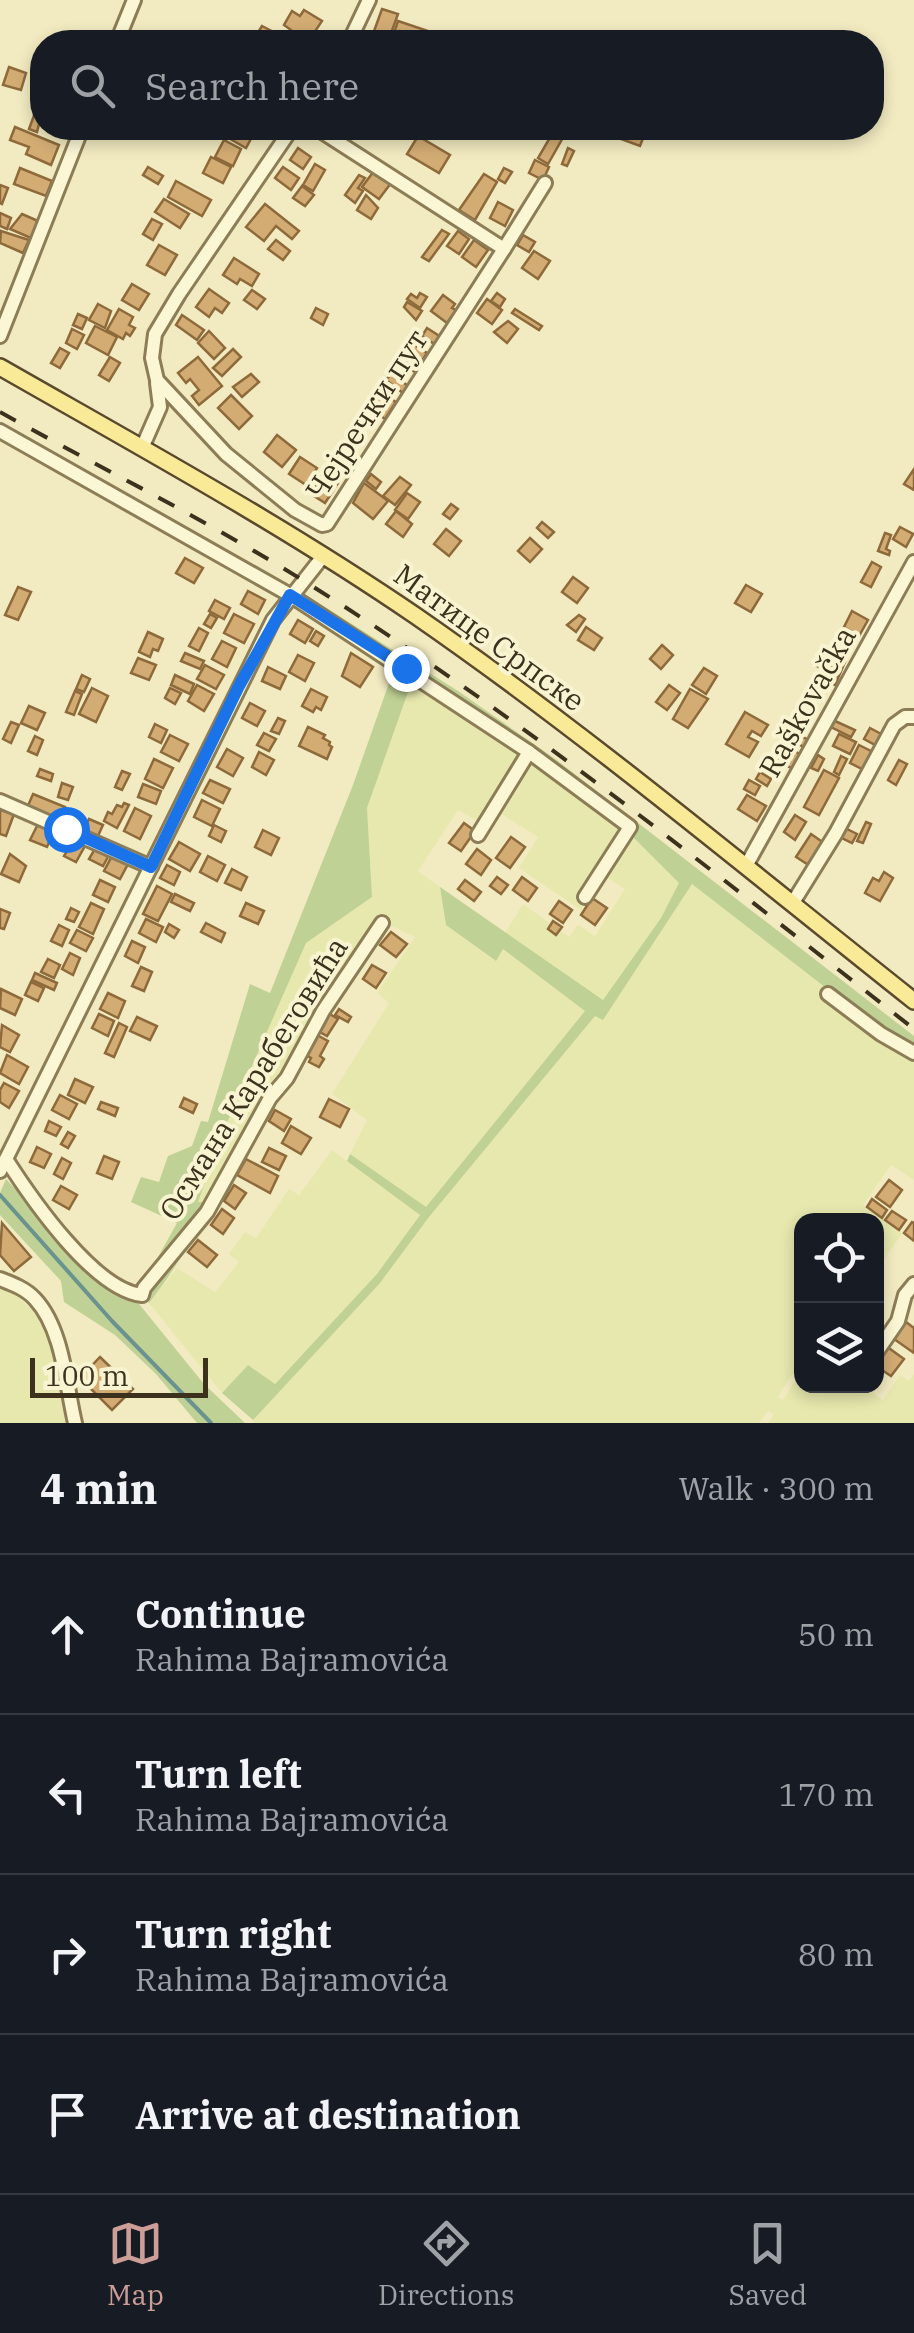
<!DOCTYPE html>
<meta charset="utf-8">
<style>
:root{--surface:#171b24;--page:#242831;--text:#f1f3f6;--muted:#9ea1a6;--line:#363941;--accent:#cd9e97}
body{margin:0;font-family:"IBM Plex Serif",serif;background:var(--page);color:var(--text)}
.controls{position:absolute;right:30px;bottom:30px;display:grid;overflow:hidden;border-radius:20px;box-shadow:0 5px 15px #0003}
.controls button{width:90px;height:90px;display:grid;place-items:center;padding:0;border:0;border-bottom:2px solid var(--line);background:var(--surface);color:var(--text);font:50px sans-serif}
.scale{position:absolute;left:30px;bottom:25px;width:178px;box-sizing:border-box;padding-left:10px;border:5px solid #3b311c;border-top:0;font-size:28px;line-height:35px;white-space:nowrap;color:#3b311c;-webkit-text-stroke:8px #f8f4d1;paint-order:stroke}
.stop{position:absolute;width:30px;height:30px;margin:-22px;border:8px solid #1a73e8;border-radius:50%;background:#fff}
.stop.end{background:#1a73e8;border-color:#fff;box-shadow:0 2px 10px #0008}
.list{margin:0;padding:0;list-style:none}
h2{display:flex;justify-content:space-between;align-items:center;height:130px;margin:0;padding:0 40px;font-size:42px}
h2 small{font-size:32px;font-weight:400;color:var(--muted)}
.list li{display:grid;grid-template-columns:65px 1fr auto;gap:30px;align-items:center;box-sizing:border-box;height:160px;padding:0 40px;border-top:2px solid var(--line)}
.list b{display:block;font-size:38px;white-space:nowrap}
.list p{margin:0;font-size:32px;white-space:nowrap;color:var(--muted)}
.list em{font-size:32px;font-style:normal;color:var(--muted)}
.icon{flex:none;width:55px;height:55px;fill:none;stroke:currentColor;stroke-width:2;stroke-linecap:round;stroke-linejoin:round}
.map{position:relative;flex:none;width:914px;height:1423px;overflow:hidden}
.search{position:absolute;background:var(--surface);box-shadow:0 5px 15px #0003;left:30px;right:30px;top:30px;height:110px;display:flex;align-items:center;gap:25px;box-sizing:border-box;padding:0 35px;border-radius:40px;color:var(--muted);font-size:38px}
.sheet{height:770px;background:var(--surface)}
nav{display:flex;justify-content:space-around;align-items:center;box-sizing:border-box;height:140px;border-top:2px solid var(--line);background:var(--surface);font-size:28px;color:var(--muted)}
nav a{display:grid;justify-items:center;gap:5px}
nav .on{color:var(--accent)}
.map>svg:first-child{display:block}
.farmland{fill:#e7e8ae}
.green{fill:#bfd194}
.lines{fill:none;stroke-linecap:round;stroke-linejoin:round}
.stream{stroke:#6a938f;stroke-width:4}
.building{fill:#d3ac74;stroke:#8e6a3b;stroke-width:2.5}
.minor-casing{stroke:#8d7d57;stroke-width:18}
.major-casing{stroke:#5a492c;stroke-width:20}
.minor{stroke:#fbf7d5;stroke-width:12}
.major{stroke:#f8ea96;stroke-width:15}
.rail{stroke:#3b311c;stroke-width:4;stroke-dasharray:18 18;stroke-linecap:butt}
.route{stroke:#1a73e8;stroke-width:12}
.labels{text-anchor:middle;stroke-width:8;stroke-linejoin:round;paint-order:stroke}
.street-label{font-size:30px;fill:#3b311c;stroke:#f8f4d1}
</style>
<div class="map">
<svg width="914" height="1423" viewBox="0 0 914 1423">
<rect width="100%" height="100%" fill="#f2ebc1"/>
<g class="farmland">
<path d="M413 678 626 830 680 883 661 918 603 1000 505 933 523 904 569 937 578 925 595 936 625 889 603 875 581 910 519 868 538 837 495 810 485 825 458 810 418 871 440 887 446 925 495 961 503 948 586 1010 425 1208 350 1154 367 1120 332 1094 389 1003 377 993 415 937 386 923 262 1110 204 1203 197 1202 222 1134 306 943 372 897 367 808Z"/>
<path d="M692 883 825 985 830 1002 894 1049 914 1058V1180L891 1165 863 1205 902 1234 877 1269 876 1220H802L801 1360 778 1397 783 1400 801 1371 802 1386H862L883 1400 900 1375 909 1381 914 1374V1423H768L774 1414 768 1411 759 1423H254L253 1420 278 1389 380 1283 429 1217 596 1015 603 1019Z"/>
<path d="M332 1150 420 1214 378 1274 274 1384 248 1365 222 1393 149 1303 177 1268 215 1292 239 1262 229 1254 245 1232 256 1238 289 1189 299 1195Z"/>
<path d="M0 1288 13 1292 36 1314 48 1332 69 1423H0Z"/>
</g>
<g class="green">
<path d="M306 595 458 691 554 758 914 1036V1051L892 1039 692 884 603 1020 595 1016 429 1217 380 1283 253 1420 222 1393 248 1365 275 1384 377 1274 420 1215 347 1161 350 1154 426 1207 585 1011 503 949 496 961 446 925 440 887 603 1000 661 918 679 883 626 830 630 824 302 603Z"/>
<path d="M394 669 413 678 367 808 372 897 306 943 222 1134 198 1202H205L262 1110C227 1176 195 1244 149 1303L138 1293 177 1223 131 1202 141 1177 159 1182 168 1156 192 1146 201 1121 208 1122 250 984 270 993 353 785Z"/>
<path d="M6 1179 106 1286 139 1304 204 1384 245 1423H197L156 1374 115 1335 64 1302 61 1281 0 1215V1193Z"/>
</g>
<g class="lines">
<path class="stream" d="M0 1195 112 1321 211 1423"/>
</g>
<g class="building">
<path d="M382 9 398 14 389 39 373 34Z"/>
<path d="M304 10 322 21 308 42H301L288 34 291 30 284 25 292 11 300 16Z"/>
<path d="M398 21 431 32 428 40 400 31 397 41 392 39Z"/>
<path d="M262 26 289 40 288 42H267L269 40 257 34Z"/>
<path d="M9 67 26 73 21 90 3 85Z"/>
<path d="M36 110 42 112 37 132 29 129Z"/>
<path d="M15 127 59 145 51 165 26 154 29 147 10 140Z"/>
<path d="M240 128 253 135 246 148 213 129Z"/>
<path d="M625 128H647L640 146 621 139Z"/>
<path d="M555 129 565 134 548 164 538 158Z"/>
<path d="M418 136 450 155 439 173 407 154Z"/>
<path d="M224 140 241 149 233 166 215 157Z"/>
<path d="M298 148 311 157 303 169 290 160Z"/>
<path d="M568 148 574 151 567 166 562 164Z"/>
<path d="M211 157 231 167 223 183 203 173Z"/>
<path d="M535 160 549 167 543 180 529 173Z"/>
<path d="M315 164 325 170 313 191 303 185Z"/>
<path d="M148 167 163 176 158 184 143 175Z"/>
<path d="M283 167 299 178 291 190 275 178Z"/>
<path d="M20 168 52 181 46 196 14 184Z"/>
<path d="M504 168 512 172 505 183 498 179Z"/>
<path d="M374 171 391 183 379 199 362 187Z"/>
<path d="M484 174 497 182 475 220 459 210Z"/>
<path d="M359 175 365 178 358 188 363 191 355 203 345 195Z"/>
<path d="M176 181 211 200 202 216 168 197Z"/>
<path d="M0 185 8 188 2 204 0 203Z"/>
<path d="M302 186 314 195 305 206 293 198Z"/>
<path d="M366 195 378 208 371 219 357 210Z"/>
<path d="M164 199 189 214 180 228 155 212Z"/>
<path d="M498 202 513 210 505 226 490 218Z"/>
<path d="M265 204 299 231 292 239 276 226 264 241 246 227Z"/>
<path d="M0 213 11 218 7 229 0 226Z"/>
<path d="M22 214 38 221 31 238 10 229Z"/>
<path d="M152 219 162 224 153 240 143 234Z"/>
<path d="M442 230 449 234 429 261 422 257Z"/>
<path d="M1 231 29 240 23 253 0 243Z"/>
<path d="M458 231 469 239 459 254 447 246Z"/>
<path d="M523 235 535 242 529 252 517 245Z"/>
<path d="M276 240 290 251 283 260 268 249Z"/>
<path d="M474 240 488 250 476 267 462 257Z"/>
<path d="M159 245 177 255 165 275 147 265Z"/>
<path d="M534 251 550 261 538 279 522 268Z"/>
<path d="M234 258 259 274 252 286 240 279 237 284 223 275Z"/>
<path d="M132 284 149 294 139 310 122 300Z"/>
<path d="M209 289 229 303 222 313 215 308 209 317 196 307Z"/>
<path d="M252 290 265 299 257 309 244 300Z"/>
<path d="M420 293 427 297 420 308 407 299 411 294 417 298Z"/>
<path d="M497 293 505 299 500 307 491 301Z"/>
<path d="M443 295 455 304 452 308 456 310 447 323 431 311Z"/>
<path d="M487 299 502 310 492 324 477 313Z"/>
<path d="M407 302 422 311 416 320 404 307Z"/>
<path d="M98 304 111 311 105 328 89 320Z"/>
<path d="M316 308 328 314 323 325 311 318Z"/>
<path d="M119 309 133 317 129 325 135 328 130 336 126 333 123 339 107 330Z"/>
<path d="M515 309 542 326 539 330 512 313Z"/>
<path d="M78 314 87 318 82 329 73 325Z"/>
<path d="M182 315 204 330 197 340 176 325Z"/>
<path d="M508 321 518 329 507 343 494 332Z"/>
<path d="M95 326 117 337 108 355 86 343Z"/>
<path d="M427 328 444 339 439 347 422 336Z"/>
<path d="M72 329 84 335 77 349 66 343Z"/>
<path d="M209 331 225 348 214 359 198 343Z"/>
<path d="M413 344 427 353 415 372 401 363Z"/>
<path d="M60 348 69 353 60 368 51 363Z"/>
<path d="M233 349 241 357 222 376 213 368Z"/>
<path d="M110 357 120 363 109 381 99 375Z"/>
<path d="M198 357 222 386 199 405 192 396 199 390 190 379 186 383 178 373Z"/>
<path d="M392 373 409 387 404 394 386 380Z"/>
<path d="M251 374 259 382 242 397 233 387Z"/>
<path d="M382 393 396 402 385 419 371 409Z"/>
<path d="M231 395 252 416 239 429 218 408Z"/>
<path d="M277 435 296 450 282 467 264 452Z"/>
<path d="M300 457 317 468 306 485 289 474Z"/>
<path d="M339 461 346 466 337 478 325 469 329 463 337 465Z"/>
<path d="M914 469V490L904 484Z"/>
<path d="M323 473 338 483 334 489 319 479Z"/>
<path d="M371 474 381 482 376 489 366 481Z"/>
<path d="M400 477 411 485 395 505 383 496Z"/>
<path d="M319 481 333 491 325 503 311 494Z"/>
<path d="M364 483 388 501 373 519 353 503Z"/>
<path d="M407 493 420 502 408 519 395 510Z"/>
<path d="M451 504 458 509 450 519 443 514Z"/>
<path d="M396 511 412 524 403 537 386 524Z"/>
<path d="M542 522 554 532 548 538 537 528Z"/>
<path d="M900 527 913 534 906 547 893 539Z"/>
<path d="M446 529 461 541 449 556 434 544Z"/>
<path d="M885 533 891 535 886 549 890 551 889 555 878 551Z"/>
<path d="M530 538 542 549 530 562 518 551Z"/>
<path d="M185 558 203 568 194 583 176 573Z"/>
<path d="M872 562 881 567 871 587 861 582Z"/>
<path d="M573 577 588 588 577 603 562 592Z"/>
<path d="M746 585 762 594 751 612 735 603Z"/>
<path d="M18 587 31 592 18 620 5 615Z"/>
<path d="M248 591 265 600 258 614 241 604Z"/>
<path d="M215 600 230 608 224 619 209 611Z"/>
<path d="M852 611 868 620 859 636 844 627Z"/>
<path d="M210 614 217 618 211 628 204 624Z"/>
<path d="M234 614 254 624 244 643 224 633Z"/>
<path d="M579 615 585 619 576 632 567 625Z"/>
<path d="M298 620 313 629 305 643 290 634Z"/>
<path d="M586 627 602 638 594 650 578 640Z"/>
<path d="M199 628 208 633 199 651 189 646Z"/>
<path d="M316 631 324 636 318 646 310 641Z"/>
<path d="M148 632 163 639 158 651 153 649 150 657 139 652Z"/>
<path d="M222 641 236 648 227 667 212 659Z"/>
<path d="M662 645 673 655 661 669 650 659Z"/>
<path d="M824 646 829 649 819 667 813 664Z"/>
<path d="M185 653 204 661 200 669 181 661Z"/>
<path d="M351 653 373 667 360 687 342 676Z"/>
<path d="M298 655 314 663 305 681 289 672Z"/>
<path d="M830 656 845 662 835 685 820 678Z"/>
<path d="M138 658 156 665 149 680 131 673Z"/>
<path d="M205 665 224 675 216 689 197 679Z"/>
<path d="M268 667 286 676 280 689 262 681Z"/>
<path d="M704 668 717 676 706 694 692 685Z"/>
<path d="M82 675 90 679 84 692 76 689Z"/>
<path d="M175 675 194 684 190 694 171 685Z"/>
<path d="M197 685 214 694 204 711 188 701Z"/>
<path d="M669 685 680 693 667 710 656 702Z"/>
<path d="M92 688 108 696 96 722 79 714Z"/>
<path d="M170 688 181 693 175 704 165 698Z"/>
<path d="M311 689 327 697 321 710 316 707 313 712 302 706Z"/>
<path d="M690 689 708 699 688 728 673 719Z"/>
<path d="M75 691 82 694 74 715 66 712Z"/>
<path d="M250 703 265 711 257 726 242 718Z"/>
<path d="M29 706 45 713 37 730 21 723Z"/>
<path d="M745 712 768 725 761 736 752 731 748 737 758 742 749 757 726 744Z"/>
<path d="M278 718 285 721 279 734 271 731Z"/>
<path d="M835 721 855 730 851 737 831 727Z"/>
<path d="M11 722 19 725 11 743 3 739Z"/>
<path d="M155 724 167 730 161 743 149 737Z"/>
<path d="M308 727 325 735 323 738 330 742 329 745 332 747 327 759 299 746Z"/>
<path d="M870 728 883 735 877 746 864 739Z"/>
<path d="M264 733 276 739 269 751 257 745Z"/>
<path d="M796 733 810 741 806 748 792 741Z"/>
<path d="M839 734 856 742 850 754 833 746Z"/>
<path d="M170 735 188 744 179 761 161 752Z"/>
<path d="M35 736 43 740 37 755 28 751Z"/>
<path d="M859 745 873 752 864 770 850 763Z"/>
<path d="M786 746 801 755 793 769 778 761Z"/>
<path d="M227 749 243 758 233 776 217 767Z"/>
<path d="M259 752 274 760 266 775 252 767Z"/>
<path d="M818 755 824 759 818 771 811 768Z"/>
<path d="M841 756 847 759 839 775 834 772Z"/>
<path d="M154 759 173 768 163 788 145 779Z"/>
<path d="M899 760 907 764 896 785 888 780Z"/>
<path d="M40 769 53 774 51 781 37 776Z"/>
<path d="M824 770 839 778 819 815 804 807Z"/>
<path d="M122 771 130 774 122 790 115 787Z"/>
<path d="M760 772 771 779 767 786 756 779Z"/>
<path d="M210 780 230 789 223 803 203 793Z"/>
<path d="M749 780 760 786 755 795 744 789Z"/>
<path d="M62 783 73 787 68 800 58 797Z"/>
<path d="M143 784 161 791 156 804 138 797Z"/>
<path d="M33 794 65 807 59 822 27 808Z"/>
<path d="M747 795 766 806 757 821 738 809Z"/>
<path d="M202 800 220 809 212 826 194 817Z"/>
<path d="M124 803 129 805 117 828 104 821 108 812 112 814 117 805 122 807Z"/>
<path d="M135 808 151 816 140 839 124 831Z"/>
<path d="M0 810 14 814 6 836 0 834Z"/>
<path d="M795 815 806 822 795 840 784 832Z"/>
<path d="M89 819 103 825 97 838 83 832Z"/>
<path d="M866 822 871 824 863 843 857 841Z"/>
<path d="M464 823 475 831 461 851 449 843Z"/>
<path d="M38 824 54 831 47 847 30 840Z"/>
<path d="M214 825 226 831 221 842 209 836Z"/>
<path d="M847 829 857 834 852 843 840 837Z"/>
<path d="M263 830 279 838 271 855 255 847Z"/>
<path d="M811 834 824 843 810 866 796 857Z"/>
<path d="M511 837 525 847 510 868 496 858Z"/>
<path d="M75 838 86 844 76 862 64 856Z"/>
<path d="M179 842 200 854 190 871 169 859Z"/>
<path d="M96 847 109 855 103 866 89 859Z"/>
<path d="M477 849 491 860 481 875 466 864Z"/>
<path d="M10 854 26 866 19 882 1 874Z"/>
<path d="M112 856 128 864 120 879 104 871Z"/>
<path d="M208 856 225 865 217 881 200 872Z"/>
<path d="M167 865 180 872 174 885 160 878Z"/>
<path d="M232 869 247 877 241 890 225 883Z"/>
<path d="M884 872 893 878 880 901 865 893 873 878 879 881Z"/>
<path d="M497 877 508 885 501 894 490 886Z"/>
<path d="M522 877 537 888 528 901 513 890Z"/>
<path d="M100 880 115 887 108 902 93 895Z"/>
<path d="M465 880 481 892 474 901 458 889Z"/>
<path d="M157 886 172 894 158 921 143 914Z"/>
<path d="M175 894 194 903 190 911 171 902Z"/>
<path d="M592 898 607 908 595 925 581 915Z"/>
<path d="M559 901 572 910 563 923 550 914Z"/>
<path d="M91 903 104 909 93 934 79 927Z"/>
<path d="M246 903 264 911 258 924 240 916Z"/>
<path d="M71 908 79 912 74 922 66 919Z"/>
<path d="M0 909 10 913 4 929 0 928Z"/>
<path d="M146 919 163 927 156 942 139 933Z"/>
<path d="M553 921 562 927 556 935 548 929Z"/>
<path d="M206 923 225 933 221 942 201 932Z"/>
<path d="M169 924 179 930 174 938 165 932Z"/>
<path d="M59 925 69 930 62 946 51 941Z"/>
<path d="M77 930 93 938 86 951 70 943Z"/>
<path d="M391 932 407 944 396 957 380 945Z"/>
<path d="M132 941 145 947 138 963 125 956Z"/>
<path d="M70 953 80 958 73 975 62 969Z"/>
<path d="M48 959 60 965 54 978 41 972Z"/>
<path d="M372 965 386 973 376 988 363 979Z"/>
<path d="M141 967 152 972 144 991 132 986Z"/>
<path d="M35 973 57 983 54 990 32 980Z"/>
<path d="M31 982 44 988 38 1001 25 995Z"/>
<path d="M1 989 22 999 15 1015 0 1008Z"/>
<path d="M108 993 125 1001 118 1018 100 1009Z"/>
<path d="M339 1009 351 1017 348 1022 335 1015Z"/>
<path d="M328 1013 338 1019 327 1036 318 1031Z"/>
<path d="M99 1014 114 1021 108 1036 92 1028Z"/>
<path d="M137 1017 157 1026 150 1040 130 1031Z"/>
<path d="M119 1023 127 1027 114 1057 105 1053Z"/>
<path d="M2 1025 19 1035 10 1052 0 1047Z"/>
<path d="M317 1035 328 1041 320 1056 324 1059 319 1067 309 1062 311 1058 306 1055Z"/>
<path d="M7 1055 28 1067 19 1084 0 1073Z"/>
<path d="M75 1079 93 1087 85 1103 68 1095Z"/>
<path d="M4 1083 19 1091 9 1108 0 1102V1090Z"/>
<path d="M60 1095 77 1104 69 1119 52 1110Z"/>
<path d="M184 1098 197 1104 193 1113 180 1107Z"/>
<path d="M329 1099 349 1109 340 1127 320 1117Z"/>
<path d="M101 1102 118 1108 115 1116 98 1109Z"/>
<path d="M275 1110 291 1119 284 1131 269 1121Z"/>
<path d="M49 1121 61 1127 56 1136 45 1131Z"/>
<path d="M291 1126 311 1138 301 1154 282 1143Z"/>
<path d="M68 1132 75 1136 68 1148 61 1144Z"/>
<path d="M37 1147 51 1154 44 1168 30 1162Z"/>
<path d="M269 1148 286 1156 279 1170 262 1162Z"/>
<path d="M104 1156 119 1162 112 1179 97 1173Z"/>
<path d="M62 1158 71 1163 63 1179 54 1174Z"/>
<path d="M246 1159 278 1176 270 1193 237 1175Z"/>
<path d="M889 1180 902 1190 890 1207 876 1197Z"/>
<path d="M234 1185 246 1193 235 1209 224 1201Z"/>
<path d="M61 1186 77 1195 69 1209 53 1200Z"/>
<path d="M872 1199 887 1210 882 1218 867 1207Z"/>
<path d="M222 1209 234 1218 223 1234 211 1225Z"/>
<path d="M892 1211 906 1220 899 1230 885 1220Z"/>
<path d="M912 1222 914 1223V1241L904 1233Z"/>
<path d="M2 1223 31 1257 14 1271 0 1255Z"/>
<path d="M198 1240 217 1255 207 1267 188 1252Z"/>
<path d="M906 1322 914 1328V1353L894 1339Z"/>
<path d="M886 1346 904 1359 891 1376 876 1366V1359Z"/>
<path d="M100 1357 133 1389 112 1410 80 1378Z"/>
</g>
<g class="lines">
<defs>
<g id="minor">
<path d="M353 35 370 42"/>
<path d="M117 42 134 0"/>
<path d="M349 42 369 0"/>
<path d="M292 128 179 294 155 334 152 358 157 380 226 454 295 510 322 525 327 524 504 249 316 128"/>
<path d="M582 128 592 131"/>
<path d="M504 249 545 183"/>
<path d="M0 336 82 128"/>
<path d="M0 431 290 595 529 752 478 835"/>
<path d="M142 448 160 407 157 383"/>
<path d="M529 752 630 827 585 897"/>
<path d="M0 801 151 867"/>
<path d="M746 866 914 562"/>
<path d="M792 904 836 833 894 725 905 717H914"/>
<path d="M828 994 881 1034 914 1053"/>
<path d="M6 1159C31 1198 94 1290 142 1295L144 1288 207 1212 270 1098 287 1078 323 1011 382 923"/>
<path d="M0 1171 273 620 324 555"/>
<path d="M0 1279C13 1284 26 1289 35 1299 63 1329 66 1385 75 1423"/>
<path d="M876 1353 898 1321 905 1295 914 1284"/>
</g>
<path id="major" d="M0 367C140 447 283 525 416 616 588 735 750 871 914 1001"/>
</defs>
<use href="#minor" class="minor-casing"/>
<use href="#major" class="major-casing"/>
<use href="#minor" class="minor"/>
<use href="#major" class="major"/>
<path class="rail" d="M0 412C101 468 206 520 304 581 519 715 715 873 914 1029"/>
</g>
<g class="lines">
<path class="route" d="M66 829 151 867 239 686 290 595 406 668"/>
</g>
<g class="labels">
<g class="street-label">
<text transform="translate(367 415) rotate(-57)" y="10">Чејречки пут</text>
<text transform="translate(489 638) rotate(36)" y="10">Матице Српске</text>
<text transform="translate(808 702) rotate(-61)" y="10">Raškovačka</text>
<text transform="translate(254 1079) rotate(-58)" y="10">Османа Карабеговића</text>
</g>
</g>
</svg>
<div class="controls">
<button><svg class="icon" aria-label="locate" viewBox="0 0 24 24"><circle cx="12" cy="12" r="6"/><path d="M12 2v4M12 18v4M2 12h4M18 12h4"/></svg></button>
<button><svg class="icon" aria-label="layers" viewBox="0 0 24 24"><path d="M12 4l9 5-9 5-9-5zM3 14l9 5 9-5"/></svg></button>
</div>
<div class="scale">100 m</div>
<div class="stop" style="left:66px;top:829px"></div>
<div class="stop end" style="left:406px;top:668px"></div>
<div class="search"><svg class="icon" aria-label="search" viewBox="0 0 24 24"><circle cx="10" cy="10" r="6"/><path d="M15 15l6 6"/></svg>Search here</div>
</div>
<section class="sheet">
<h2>4 min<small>Walk · 300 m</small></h2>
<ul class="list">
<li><svg class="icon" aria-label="ahead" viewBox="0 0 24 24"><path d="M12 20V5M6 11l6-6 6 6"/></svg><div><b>Continue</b><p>Rahima Bajramovića</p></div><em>50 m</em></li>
<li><svg class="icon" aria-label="left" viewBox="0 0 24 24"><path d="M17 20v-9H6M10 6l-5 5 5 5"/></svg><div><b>Turn left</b><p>Rahima Bajramovića</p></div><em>170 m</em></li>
<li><svg class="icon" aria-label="right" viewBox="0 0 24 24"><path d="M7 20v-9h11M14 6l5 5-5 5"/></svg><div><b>Turn right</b><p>Rahima Bajramovića</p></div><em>80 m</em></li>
<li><svg class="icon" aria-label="arrive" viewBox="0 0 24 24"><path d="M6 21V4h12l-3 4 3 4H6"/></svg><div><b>Arrive at destination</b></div></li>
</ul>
</section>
<nav>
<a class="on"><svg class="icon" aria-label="map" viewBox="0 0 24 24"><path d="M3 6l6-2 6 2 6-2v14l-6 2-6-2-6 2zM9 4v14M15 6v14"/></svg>Map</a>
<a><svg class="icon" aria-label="directions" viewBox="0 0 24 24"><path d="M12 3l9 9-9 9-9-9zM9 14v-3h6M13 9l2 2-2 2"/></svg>Directions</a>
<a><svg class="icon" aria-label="saved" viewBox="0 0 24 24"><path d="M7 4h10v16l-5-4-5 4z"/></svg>Saved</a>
</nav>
